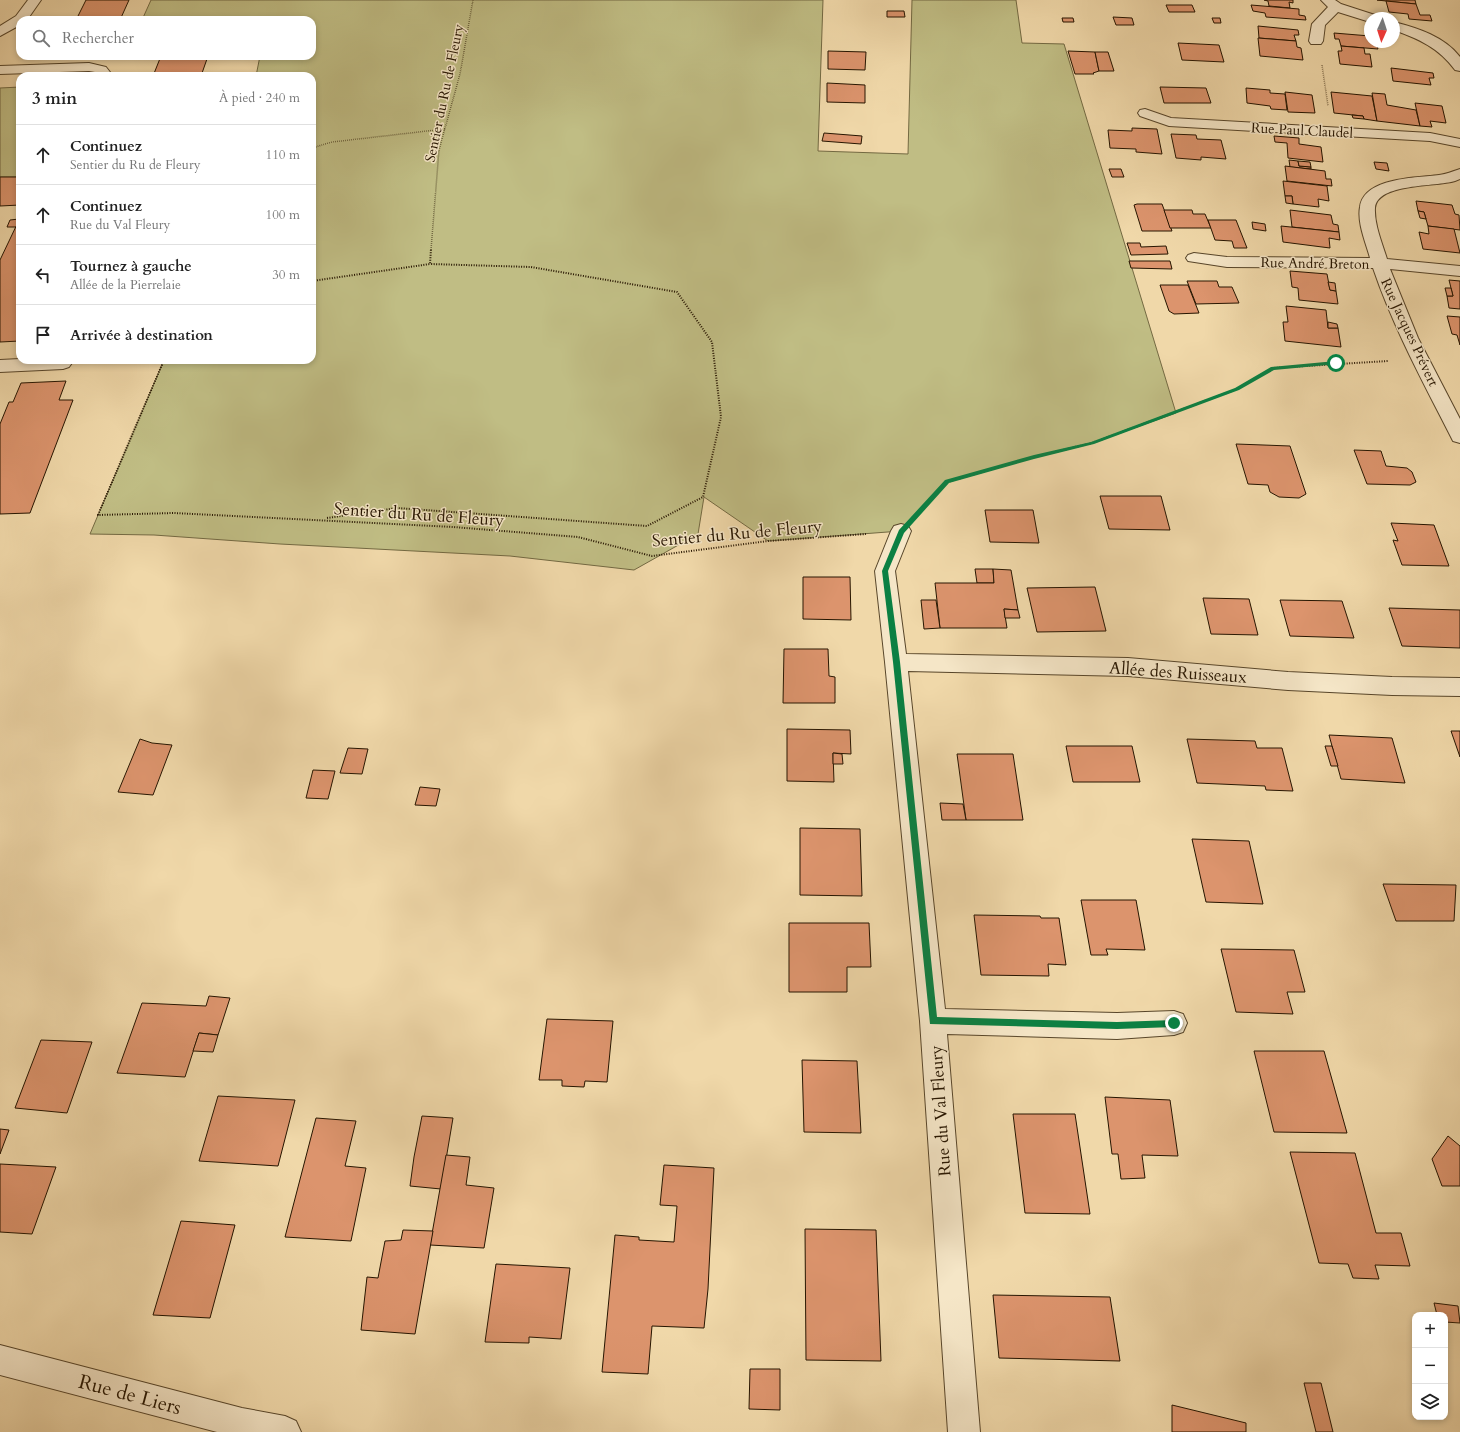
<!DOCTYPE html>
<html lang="fr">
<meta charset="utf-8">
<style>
:root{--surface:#fff;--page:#f6f6f6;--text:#222;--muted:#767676;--line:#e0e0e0}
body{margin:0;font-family:Cardo,serif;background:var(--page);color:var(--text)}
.controls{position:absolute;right:12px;bottom:12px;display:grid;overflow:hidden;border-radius:8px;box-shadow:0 2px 6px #0003}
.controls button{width:36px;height:36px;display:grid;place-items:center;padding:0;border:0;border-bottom:1px solid var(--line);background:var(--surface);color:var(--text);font:20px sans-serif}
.compass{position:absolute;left:1364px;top:12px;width:36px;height:36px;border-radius:50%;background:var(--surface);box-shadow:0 2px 6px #0003;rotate:183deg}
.stop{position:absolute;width:12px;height:12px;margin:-9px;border:3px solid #0b8043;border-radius:50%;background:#fff}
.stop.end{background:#0b8043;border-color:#fff;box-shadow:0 1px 4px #0008}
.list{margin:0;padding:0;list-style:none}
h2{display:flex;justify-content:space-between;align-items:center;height:52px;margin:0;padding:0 16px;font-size:17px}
h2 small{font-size:13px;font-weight:400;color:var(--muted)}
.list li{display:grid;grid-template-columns:26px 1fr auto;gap:12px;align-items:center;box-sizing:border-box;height:60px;padding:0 16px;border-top:1px solid var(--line)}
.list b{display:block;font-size:15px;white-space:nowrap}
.list p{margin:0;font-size:13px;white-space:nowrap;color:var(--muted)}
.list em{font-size:13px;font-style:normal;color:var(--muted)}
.icon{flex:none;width:22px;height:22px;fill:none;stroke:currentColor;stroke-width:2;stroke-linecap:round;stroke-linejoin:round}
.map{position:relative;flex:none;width:1460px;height:1432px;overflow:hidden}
.search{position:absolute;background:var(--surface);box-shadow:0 2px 6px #0003;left:16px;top:16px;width:300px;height:44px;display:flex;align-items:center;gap:10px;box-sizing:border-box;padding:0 14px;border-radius:12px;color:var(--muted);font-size:15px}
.panel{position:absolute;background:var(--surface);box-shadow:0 2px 6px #0003;left:16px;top:72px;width:300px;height:292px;border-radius:12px}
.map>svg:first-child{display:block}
.green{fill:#c0bd84;stroke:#736942}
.building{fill:#dc946d;stroke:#261500}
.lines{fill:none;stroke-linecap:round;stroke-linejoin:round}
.minor-casing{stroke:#58462a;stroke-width:2}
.path-far1{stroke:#261500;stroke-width:1.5;stroke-dasharray:0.5 1.5;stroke-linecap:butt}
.path{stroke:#261500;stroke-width:2;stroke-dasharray:1 1.5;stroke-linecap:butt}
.minor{fill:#f5e6c7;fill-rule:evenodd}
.route{fill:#0b8043}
.labels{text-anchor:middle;stroke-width:3;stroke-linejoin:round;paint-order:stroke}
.far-street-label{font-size:14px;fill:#261500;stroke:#f5e6c7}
.street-label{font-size:17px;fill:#261500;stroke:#f5e6c7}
.near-street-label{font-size:20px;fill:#261500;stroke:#f5e6c7}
</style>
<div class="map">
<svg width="1460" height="1432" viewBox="0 0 1460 1432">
<rect width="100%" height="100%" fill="#f0d8a9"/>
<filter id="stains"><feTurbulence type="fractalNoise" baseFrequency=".005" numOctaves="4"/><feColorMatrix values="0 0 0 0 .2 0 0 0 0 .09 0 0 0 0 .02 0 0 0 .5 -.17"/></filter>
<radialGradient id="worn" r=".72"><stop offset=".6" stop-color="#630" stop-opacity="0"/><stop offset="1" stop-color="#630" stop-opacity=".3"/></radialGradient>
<g class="green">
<path d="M151 0H823L818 151 908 154 912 0H1016L1022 43 1064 44 1176 413 1092 443 1034 457 947 482 901 531 768 541 704 497 698 534 634 570 510 556 280 544 154 535 90 534 164 360H312V76H256L260 56H312V20H142Z"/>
<path d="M20 87V177H0V88Z"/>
</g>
<g class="building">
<path d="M86 0H129L120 20H76Z"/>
<path d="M1264 0H1293V3L1289 2 1290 8 1269 6 1268 1Z"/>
<path d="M1377 0H1415L1416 4 1386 1Z"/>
<path d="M1386 1 1416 4 1420 15H1430L1432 21 1409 19 1408 14 1389 12Z"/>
<path d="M1166 5H1192L1195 12H1169Z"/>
<path d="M1251 5 1299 9V15L1305 16 1306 20 1266 17 1265 13 1253 11Z"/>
<path d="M887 11H904L905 17H887Z"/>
<path d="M1113 17 1132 18 1134 25H1116Z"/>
<path d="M1062 18H1073L1074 22H1063Z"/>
<path d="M1212 18H1220L1221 23H1214Z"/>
<path d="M1258 26 1298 30 1299 35H1294L1296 41 1259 38Z"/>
<path d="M1334 33 1370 36V42H1376L1378 49 1341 46 1339 39H1335Z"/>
<path d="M1258 38 1296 41 1297 47 1301 48 1303 60 1260 56Z"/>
<path d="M1178 43 1219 45 1224 62 1182 60Z"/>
<path d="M1341 46 1364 48 1365 54H1370L1372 67 1340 64 1338 51H1342Z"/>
<path d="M828 51 866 52 865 70 828 69Z"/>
<path d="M1068 51 1095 52 1099 71 1093 73 1094 74H1075Z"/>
<path d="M1095 52H1108L1114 71H1099Z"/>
<path d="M161 56H208L201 76H153Z"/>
<path d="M1391 68 1433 73 1434 78H1429L1431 85 1393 81Z"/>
<path d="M827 83 865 85V103L827 102Z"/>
<path d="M1160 87 1206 88 1211 103H1164Z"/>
<path d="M1246 88 1270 90V93L1285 94 1287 110 1271 109 1270 106 1247 103Z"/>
<path d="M1285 92 1312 95 1315 113 1288 112Z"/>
<path d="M1331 92 1372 96 1377 121 1364 119 1363 116 1334 113Z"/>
<path d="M1372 93 1385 94 1387 105 1416 110 1420 126 1377 121Z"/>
<path d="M1415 103 1442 106 1446 123 1430 121 1432 127 1420 126Z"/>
<path d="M1352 115 1363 116 1364 119 1353 118Z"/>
<path d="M1132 128 1157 129 1162 154 1136 152V149L1110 148 1108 130 1132 131Z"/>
<path d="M824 133 862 136 861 144 822 141Z"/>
<path d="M1171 134 1196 135 1197 139 1221 140 1226 159 1201 157V160L1176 158Z"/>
<path d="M1274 136 1299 138V144L1321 147 1323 162 1288 158 1287 143 1275 142Z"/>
<path d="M1289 160 1298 161 1299 166 1311 167V169L1290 167Z"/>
<path d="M1298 161 1310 162 1311 167 1299 166Z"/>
<path d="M1374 162 1387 163 1389 171 1376 169Z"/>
<path d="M1285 166 1325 171 1326 179H1331L1332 186 1287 181Z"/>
<path d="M1109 169H1121L1124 177H1112Z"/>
<path d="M0 177H20V205L0 206Z"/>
<path d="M1283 181 1327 186 1329 201 1318 199 1319 207 1293 204 1292 196H1285Z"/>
<path d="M1285 196H1292L1293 204 1286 203Z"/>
<path d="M1416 201 1452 205 1455 214 1459 215 1460 230 1428 226 1424 212 1418 211Z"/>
<path d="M1137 204H1162L1172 231H1142L1134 205Z"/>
<path d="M1164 210H1192L1193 214H1205L1211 228H1170Z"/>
<path d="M1290 210 1331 215 1333 224 1338 225 1339 232 1292 227Z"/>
<path d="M1418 211 1424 212 1426 219 1420 218Z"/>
<path d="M20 218V341L0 342V260Z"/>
<path d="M19 219 16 227H7L10 220Z"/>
<path d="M1208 220H1236L1247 248H1234L1232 241 1215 240Z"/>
<path d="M1252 222 1265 224 1266 231 1253 229Z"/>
<path d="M1281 226 1339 232 1340 240 1329 238 1330 248 1283 242Z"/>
<path d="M1428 226 1454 229 1460 253 1423 249 1419 232 1429 234Z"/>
<path d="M1127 243H1140L1141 247 1166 246 1168 254 1131 255Z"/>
<path d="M1129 261H1170L1172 269 1131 268Z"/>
<path d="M1290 271 1327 274 1330 290 1336 291 1338 304 1299 300 1298 288 1292 287Z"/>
<path d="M1449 280 1460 281V309L1449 308 1447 296H1453Z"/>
<path d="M1187 281H1217L1219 287H1232L1239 303 1196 304Z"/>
<path d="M1328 282 1335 283 1336 291 1330 290Z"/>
<path d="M1160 285H1188L1199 313 1174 314 1169 311Z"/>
<path d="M1445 288H1451L1453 296H1447Z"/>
<path d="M1286 306 1326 310 1328 328H1338L1341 347 1285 341 1283 322H1288Z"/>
<path d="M1447 316 1460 317V345L1457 335 1452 334Z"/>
<path d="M1328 322 1337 324 1338 328H1328Z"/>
<path d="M66 381 59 400H73L30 513 0 514V424L9 402H13L21 383Z"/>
<path d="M1236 444 1290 446 1306 494 1299 498 1279 497 1270 492 1268 485 1248 484Z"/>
<path d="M1354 450 1381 451 1386 466 1407 468 1412 472 1416 482 1410 485 1367 484Z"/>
<path d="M1100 496H1161L1170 530 1109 529Z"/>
<path d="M985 510H1033L1039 543 990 542Z"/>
<path d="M1391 523 1434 525 1449 566 1402 565 1393 540 1398 541Z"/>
<path d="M975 569H993L994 583H977Z"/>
<path d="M993 569 1011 570 1018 610 1004 609 1007 628H940L935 583H994Z"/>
<path d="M803 577H850L851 620 803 619Z"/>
<path d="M1095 587 1106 631 1037 632 1027 588Z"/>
<path d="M1203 598 1249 599 1258 635 1211 634Z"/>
<path d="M921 600H936L940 628 924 629Z"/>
<path d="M1280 600 1342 601 1354 638 1290 636Z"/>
<path d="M1389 608 1460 610V648L1402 646Z"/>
<path d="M1004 609 1018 610 1020 618H1005Z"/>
<path d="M784 649H828L829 676 835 677V703H783Z"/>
<path d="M787 729 850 730 851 754 833 753 834 782 787 781Z"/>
<path d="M1451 731H1460V757Z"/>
<path d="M1329 735 1392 738 1405 783 1341 779Z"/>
<path d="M140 739 152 743 172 745 153 795 118 792Z"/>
<path d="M1187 739 1255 741 1257 748H1282L1293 791 1266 790 1265 786 1197 783Z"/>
<path d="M1066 746H1132L1140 782H1073Z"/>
<path d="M1325 746H1332L1338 766H1331Z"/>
<path d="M348 748 368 749 362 774 340 773Z"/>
<path d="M833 753 842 754 843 764H833Z"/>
<path d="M957 754H1013L1023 820H966Z"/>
<path d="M313 770 335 771 328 799 306 798Z"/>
<path d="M420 787 440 789 436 806 415 805Z"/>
<path d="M940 803 963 804 966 820H942Z"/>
<path d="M800 828 860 829 862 896 800 895Z"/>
<path d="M1192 839 1249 841 1263 904 1206 902Z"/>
<path d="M1383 884 1456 885 1454 921H1396Z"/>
<path d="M1081 900H1136L1145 950 1106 949 1108 955H1091Z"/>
<path d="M974 915 1040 916 1041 918H1059L1066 965 1048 964 1049 976 981 975Z"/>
<path d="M789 923H869L871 967H847V992H789Z"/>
<path d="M1221 949 1294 950 1305 992H1287L1293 1014 1236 1012Z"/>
<path d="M209 996 230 998 218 1035 199 1033 185 1077 117 1073 142 1003 206 1006Z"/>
<path d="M547 1019 613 1021 607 1082 585 1081 584 1087 562 1086V1080H539Z"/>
<path d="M199 1033 218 1035 213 1052 193 1051Z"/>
<path d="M41 1040 92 1042 67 1113 15 1108Z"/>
<path d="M1254 1051H1324L1347 1133 1274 1132Z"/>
<path d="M802 1060 857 1061 861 1133 804 1132Z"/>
<path d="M218 1096 295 1100 278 1166 199 1161Z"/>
<path d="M1105 1097 1170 1100 1178 1156 1142 1155 1145 1178 1121 1179 1118 1154H1112Z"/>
<path d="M1013 1114H1075L1090 1214 1025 1213Z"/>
<path d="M422 1116 453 1118 441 1189 410 1186 414 1157Z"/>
<path d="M316 1118 356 1121 345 1166 366 1168 351 1241 285 1237Z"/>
<path d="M0 1129 9 1130 0 1154Z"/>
<path d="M1448 1136 1460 1146V1186H1442L1432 1159Z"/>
<path d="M1290 1152 1355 1153 1376 1233H1401L1410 1266 1375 1265 1379 1279 1353 1278 1348 1264 1319 1263Z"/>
<path d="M446 1155 470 1157 466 1185 494 1188 484 1248 430 1245Z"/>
<path d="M0 1164 56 1167 32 1234 0 1232Z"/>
<path d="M664 1165 714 1168 708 1289 704 1328 652 1326 648 1374 602 1372 615 1235 639 1237V1240L674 1242 677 1206 660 1205Z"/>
<path d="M181 1221 235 1225 210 1318 153 1315Z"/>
<path d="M805 1229 876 1230 881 1361 806 1360Z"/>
<path d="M403 1230 433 1231 415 1334 361 1330 367 1277 378 1278 385 1241 401 1240Z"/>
<path d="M496 1264 570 1268 561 1339 529 1337V1343L485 1342Z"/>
<path d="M993 1295 1110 1297 1120 1361 999 1358Z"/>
<path d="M1434 1303 1458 1306 1460 1323 1445 1322V1315H1437Z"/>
<path d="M750 1369H780V1410L749 1409Z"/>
<path d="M1304 1383H1321L1333 1432H1316Z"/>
<path d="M1172 1405 1246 1423V1432H1172Z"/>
</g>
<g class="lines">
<defs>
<g id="minor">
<path d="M28 0H41L27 20H20V25L0 36V26L16 16Z"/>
<path d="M1321 0H1335L1341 4 1375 15 1377 18H1370V22L1338 12 1325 25 1323 41 1321 44H1311L1309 41 1312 24 1328 7Z"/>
<path d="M1394 22C1418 28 1445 37 1460 57V71L1455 70C1439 48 1419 39 1394 30Z"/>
<path d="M89 63 106 67 113 76H99L95 72 89 71 0 74V66Z"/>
<path d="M1145 109 1171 118 1430 133 1460 139V147L1430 141 1169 126 1140 116 1138 113 1140 110Z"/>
<path d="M1460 169V179L1455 181C1436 187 1377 183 1375 208 1374 224 1382 243 1387 259L1460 266V276L1390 269 1418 338 1460 419V443L1453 441 1451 437C1423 382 1393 327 1373 268L1227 267 1188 261 1186 258 1188 255 1194 253 1227 257 1370 258C1366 243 1357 223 1360 207 1364 177 1417 178 1439 175 1447 174 1453 171 1460 169Z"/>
<path d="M20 359V360H74L69 367 63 369 0 372V360Z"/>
<path d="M901 524 908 526 911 531 895 571 906 654 1128 658 1288 672 1392 677 1460 678V696L1392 695 1288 690 1128 676 908 671 945 1009 1117 1013 1174 1011 1183 1014 1187 1023 1183 1032 1174 1035 1117 1039 947 1034 980 1432H948L920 1021 885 662 875 571 891 531 894 526Z"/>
<path d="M0 1345 242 1408 285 1416 296 1421 301 1432H217L0 1375Z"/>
</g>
</defs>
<use href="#minor" class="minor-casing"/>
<g class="path-far1">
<path d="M1322 65 1328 106"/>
<path d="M312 148 332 142 445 129"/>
<path d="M431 250 439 150 460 74 473 0"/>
</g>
<g class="path">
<path d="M312 281 430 264 431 249"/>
<path d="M164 360 98 515 174 513 453 527 578 537 652 556 768 541 866 534"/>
<path d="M920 511 947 482 1034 457 1092 443 1237 389 1273 368 1388 361"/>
<path d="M327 518 397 508 647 526 703 497 721 417 712 342 677 292 531 267 430 264"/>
</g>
<use href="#minor" class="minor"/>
</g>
<path class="route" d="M1336 361 1339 363 1338 364 1274 370 1239 390 1094 444 1034 459 949 483 904 533 888 571 900 662 937 1017 1117 1022 1174 1020 1178 1023 1174 1027 1117 1029 930 1024 893 662 882 571 899 530 945 480 1034 455 1091 442 1235 388 1271 367Z"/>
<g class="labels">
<g class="far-street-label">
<text transform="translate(444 93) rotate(-78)" y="5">Sentier du Ru de Fleury</text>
<text transform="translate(1302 130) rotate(3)" y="5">Rue Paul Claudel</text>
<text transform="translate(1315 263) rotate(1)" y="5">Rue André Breton</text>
<text transform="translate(1410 332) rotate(65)" y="5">Rue Jacques Prévert</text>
</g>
<g class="street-label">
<text transform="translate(419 514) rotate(4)" y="6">Sentier du Ru de Fleury</text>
<text transform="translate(737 533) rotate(-5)" y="6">Sentier du Ru de Fleury</text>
<text transform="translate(1178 672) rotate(4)" y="6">Allée des Ruisseaux</text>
<text transform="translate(940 1111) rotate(-94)" y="6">Rue du Val Fleury</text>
</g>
<g class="near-street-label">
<text transform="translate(130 1394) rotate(15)" y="7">Rue de Liers</text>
</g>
</g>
<rect width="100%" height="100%" filter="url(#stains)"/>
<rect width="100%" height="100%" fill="url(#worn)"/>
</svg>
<div class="controls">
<button>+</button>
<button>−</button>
<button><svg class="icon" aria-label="layers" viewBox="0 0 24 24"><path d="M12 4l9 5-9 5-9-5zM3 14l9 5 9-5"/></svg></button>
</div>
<svg class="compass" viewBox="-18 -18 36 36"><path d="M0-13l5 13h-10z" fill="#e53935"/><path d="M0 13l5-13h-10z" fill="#767676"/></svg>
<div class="stop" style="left:1336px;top:363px"></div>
<div class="stop end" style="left:1174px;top:1023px"></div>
<div class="search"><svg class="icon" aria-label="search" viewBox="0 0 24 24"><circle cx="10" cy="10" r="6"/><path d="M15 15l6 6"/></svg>Rechercher</div>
<section class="panel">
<h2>3 min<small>À pied · 240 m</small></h2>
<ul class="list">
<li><svg class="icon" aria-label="ahead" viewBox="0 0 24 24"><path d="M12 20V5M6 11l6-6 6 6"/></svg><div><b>Continuez</b><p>Sentier du Ru de Fleury</p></div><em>110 m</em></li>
<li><svg class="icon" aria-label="ahead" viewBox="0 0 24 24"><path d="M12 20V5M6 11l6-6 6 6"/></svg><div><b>Continuez</b><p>Rue du Val Fleury</p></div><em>100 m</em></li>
<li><svg class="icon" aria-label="left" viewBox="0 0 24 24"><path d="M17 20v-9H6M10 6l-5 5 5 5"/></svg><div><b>Tournez à gauche</b><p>Allée de la Pierrelaie</p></div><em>30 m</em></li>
<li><svg class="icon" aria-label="arrive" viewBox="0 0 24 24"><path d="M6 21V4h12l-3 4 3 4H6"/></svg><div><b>Arrivée à destination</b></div></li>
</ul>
</section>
</div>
